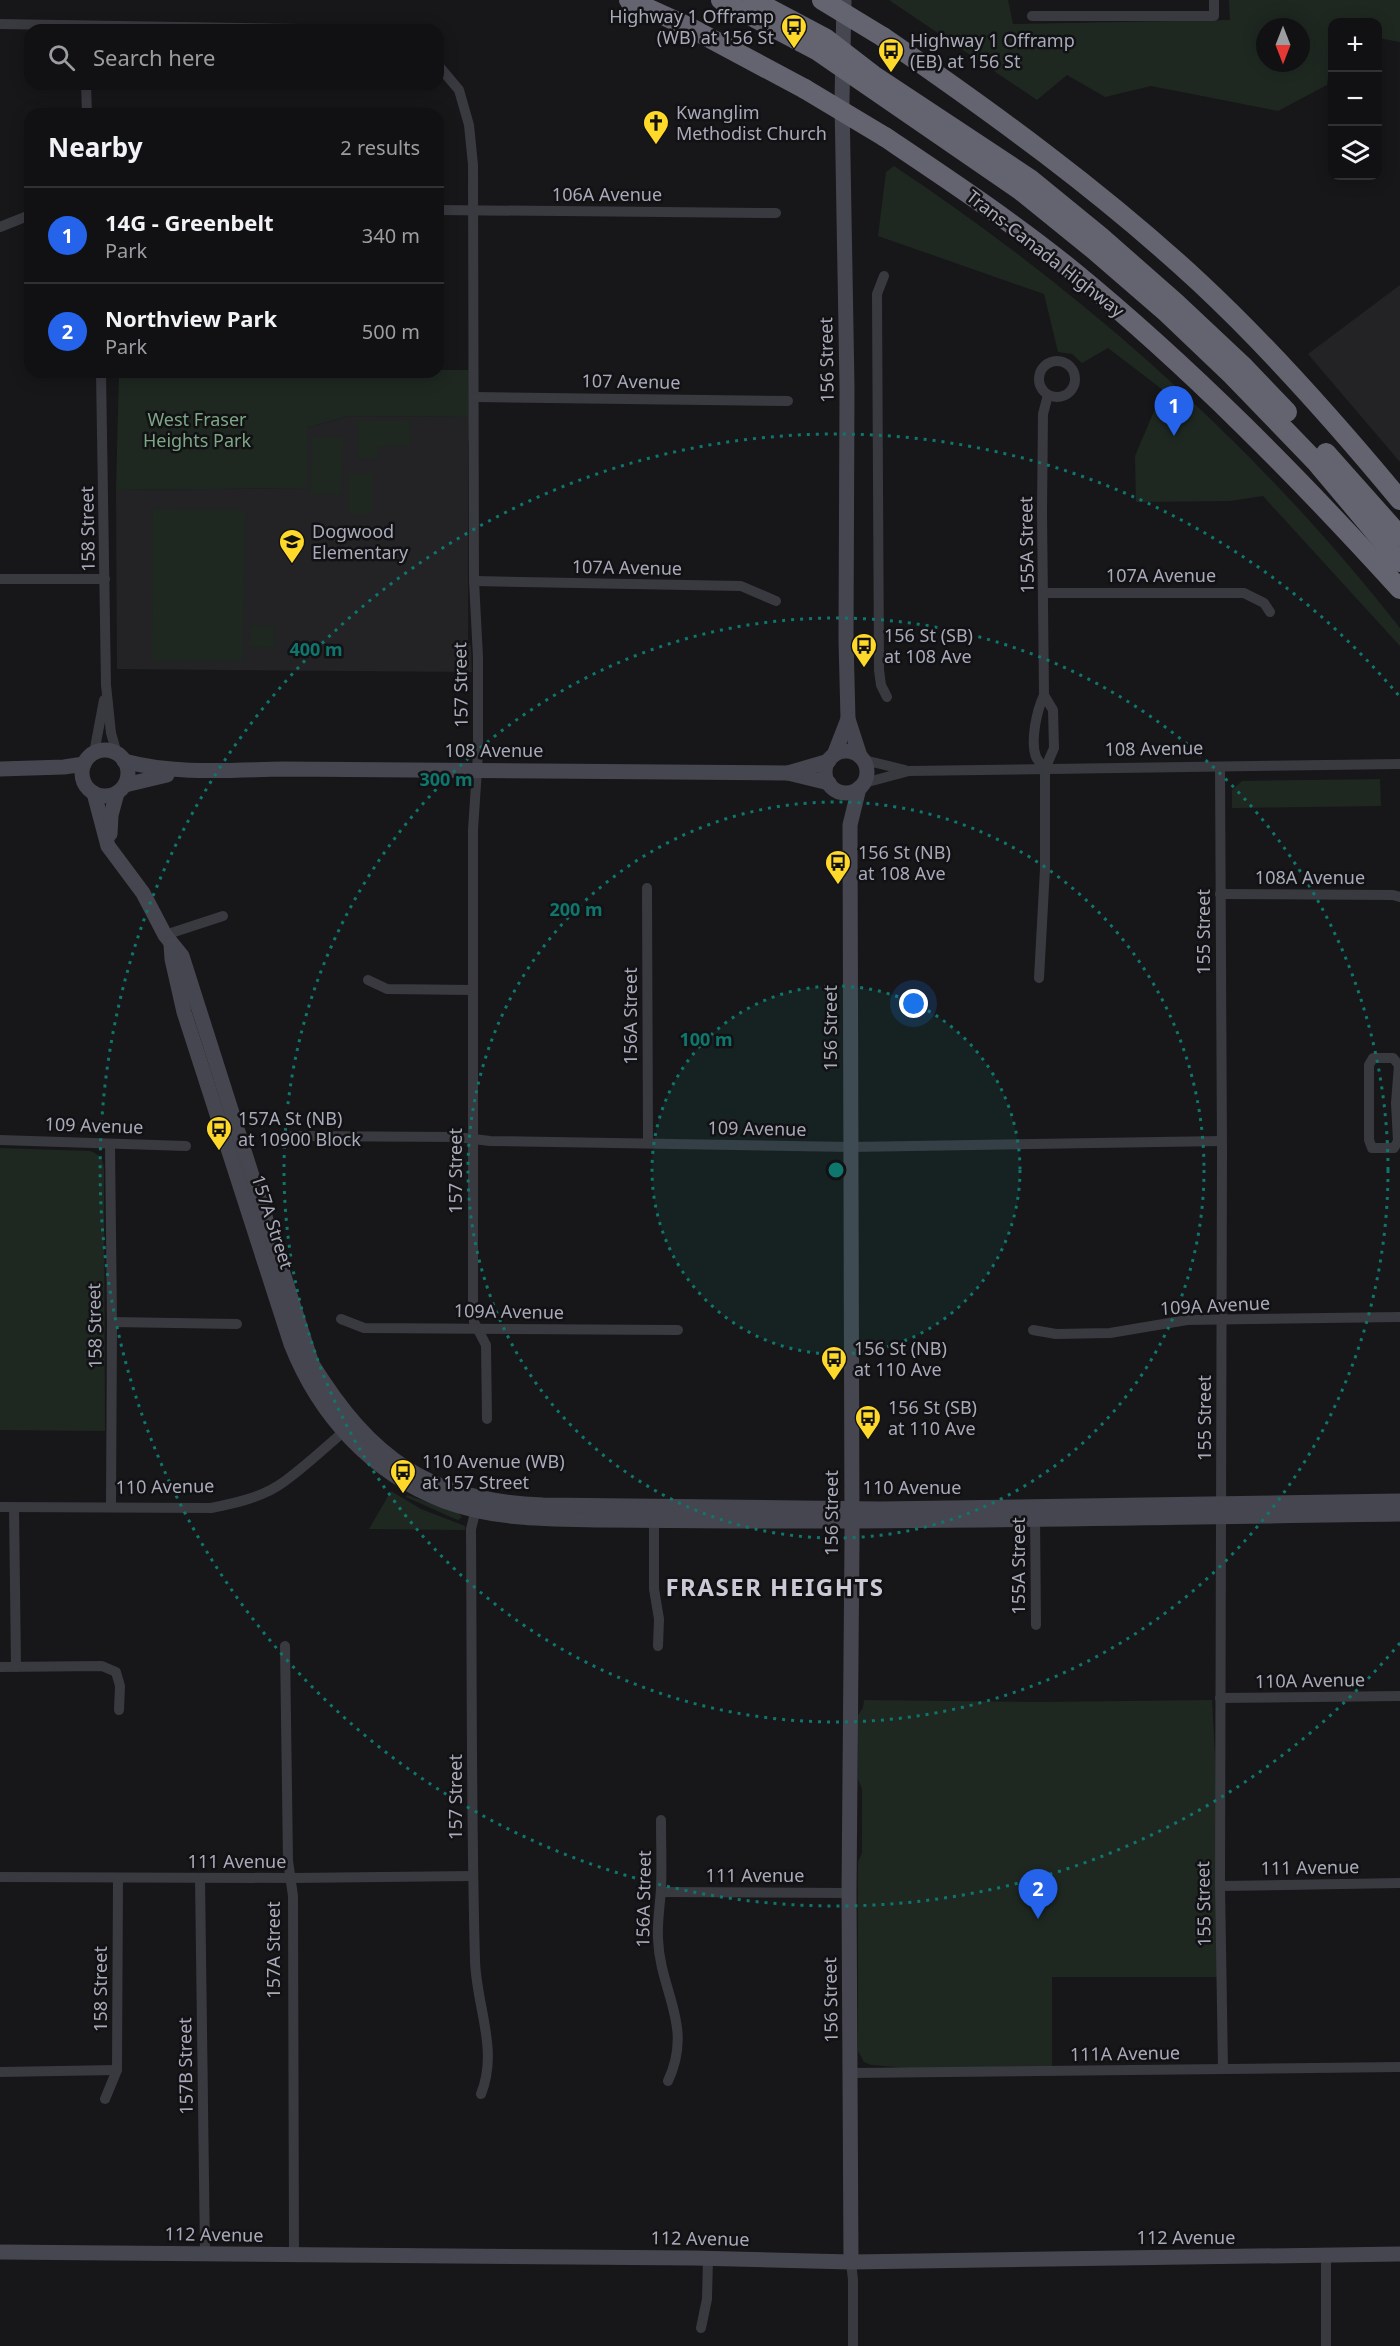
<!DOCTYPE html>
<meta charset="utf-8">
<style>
:root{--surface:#111113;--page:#1a1a1c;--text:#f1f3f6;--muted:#9c9da0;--line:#303133;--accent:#2563eb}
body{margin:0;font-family:"Noto Sans",sans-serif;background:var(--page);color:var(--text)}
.controls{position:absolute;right:18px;top:18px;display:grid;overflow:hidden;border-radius:12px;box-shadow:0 3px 15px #0003}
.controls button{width:54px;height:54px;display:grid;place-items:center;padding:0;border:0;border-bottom:2px solid var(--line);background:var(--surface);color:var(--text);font:30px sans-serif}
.compass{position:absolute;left:1256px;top:18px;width:54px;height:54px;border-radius:50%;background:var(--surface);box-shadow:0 3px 15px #0003;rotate:180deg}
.you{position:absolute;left:914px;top:1004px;width:21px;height:21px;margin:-15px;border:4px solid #fff;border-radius:50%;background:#1a73e8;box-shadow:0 0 0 9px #1a73e833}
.badge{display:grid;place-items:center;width:39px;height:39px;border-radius:50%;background:var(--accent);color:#fff;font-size:20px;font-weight:700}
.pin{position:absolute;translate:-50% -50px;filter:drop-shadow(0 2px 3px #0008)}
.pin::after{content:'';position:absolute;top:32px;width:21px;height:18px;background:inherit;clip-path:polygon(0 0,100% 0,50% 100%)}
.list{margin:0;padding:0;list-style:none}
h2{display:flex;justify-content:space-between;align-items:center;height:78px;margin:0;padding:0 24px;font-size:26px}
h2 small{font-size:20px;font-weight:400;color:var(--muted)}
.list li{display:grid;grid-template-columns:39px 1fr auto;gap:18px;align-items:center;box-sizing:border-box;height:96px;padding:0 24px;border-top:2px solid var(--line)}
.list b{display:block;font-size:22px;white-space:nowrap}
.list p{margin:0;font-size:20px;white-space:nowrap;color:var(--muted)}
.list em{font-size:20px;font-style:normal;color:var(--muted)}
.icon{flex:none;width:33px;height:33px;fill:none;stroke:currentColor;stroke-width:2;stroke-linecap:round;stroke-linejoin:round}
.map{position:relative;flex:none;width:1400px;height:2346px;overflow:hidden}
.search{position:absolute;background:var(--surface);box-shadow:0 3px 15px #0003;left:24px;top:24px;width:420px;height:66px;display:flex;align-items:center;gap:15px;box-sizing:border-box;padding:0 21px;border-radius:18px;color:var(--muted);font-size:22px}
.panel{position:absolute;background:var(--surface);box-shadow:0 3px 15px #0003;left:24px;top:108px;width:420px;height:270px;border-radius:18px}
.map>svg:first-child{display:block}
.built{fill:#232326}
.green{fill:#1e2821;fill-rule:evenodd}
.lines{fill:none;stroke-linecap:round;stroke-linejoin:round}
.street{stroke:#393940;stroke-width:10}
.secondary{stroke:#45464f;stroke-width:15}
.highway{stroke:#636470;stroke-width:20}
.highway-bridge{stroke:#636470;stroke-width:20}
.ring{fill:none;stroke:#0f766e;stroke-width:3;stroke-dasharray:3 6}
.labels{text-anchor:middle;stroke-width:5;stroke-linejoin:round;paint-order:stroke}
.poi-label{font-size:18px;fill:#a8aaba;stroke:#121214;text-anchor:start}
.street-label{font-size:18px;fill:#a8aaba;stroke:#121214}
.park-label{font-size:18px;fill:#7da786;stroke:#121214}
.district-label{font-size:24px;font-weight:bold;letter-spacing:1.5px;fill:#c9cad6;stroke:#121214}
.centre{fill:#0f766e;stroke:#121214;stroke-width:3}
.ring-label{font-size:18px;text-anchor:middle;font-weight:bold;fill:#0f766e;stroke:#121214;stroke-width:5;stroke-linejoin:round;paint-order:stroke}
</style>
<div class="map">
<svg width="1400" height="2346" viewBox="0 0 1400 2346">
<rect width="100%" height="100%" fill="#171719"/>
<g class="built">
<path d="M1400 285V462L1308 354Z"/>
<path d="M348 416 471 417 470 437 468 442V640L471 647 472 672 117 669 116 490 306 488 307 428Z"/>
</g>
<g class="green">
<path d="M889 0H1008L1013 24 1230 20 1229 0H1400V42L1378 38V22H1332V49L1327 85 1278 111 1151 86 1105 97 1067 75 1037 100ZM1265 27H1301V63H1265Z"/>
<path d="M894 166C1085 293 1259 448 1400 628V646L1263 496 1230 501 1136 502 1135 456 1163 390 1108 348 1082 363 1072 354 1058 352 1044 294 878 236 886 172Z"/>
<path d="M438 370H471V417L348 416 307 428V488L116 490 119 372H438Z"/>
<path d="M358 421H410V446H378L377 458H358Z"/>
<path d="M311 437 343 438 341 495 310 494Z"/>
<rect x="349" y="474" width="23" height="40"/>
<path d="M153 509 245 510 243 661H152Z"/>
<path d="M251 625 275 626 274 648 250 646Z"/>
<path d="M1380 779 1381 806 1232 808V790L1242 781Z"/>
<path d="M0 1148 90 1151C99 1154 103 1159 104 1168L105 1431 0 1430Z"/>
<path d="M391 1491 421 1509 465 1526V1530L369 1529Z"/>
<path d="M407 1495 458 1513 462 1517 458 1520 453 1518 406 1497Z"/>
<path d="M864 1700 1040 1702 1212 1700 1216 1773 1219 1977H1052V2067L919 2069 871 2065 864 2062 858 2051V1862L862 1853V1789L858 1779V1715L863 1708Z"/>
</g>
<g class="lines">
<g class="street">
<path d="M1032 16H1214V0"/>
<path d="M0 24 360 30"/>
<path d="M438 65 459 90 469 125 473 165 474 581 478 657V754L473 830V1308L474 1322 486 1345 487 1419"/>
<path d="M86 84 87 114"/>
<path d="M438 210 776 213"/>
<path d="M0 227 30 215"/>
<path d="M884 276 877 294 879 670 881 685 887 697"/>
<circle cx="1057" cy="379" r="18"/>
<path d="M101 372 106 685 111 733 117 754"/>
<path d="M474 397 788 401"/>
<path d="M0 579H105"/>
<path d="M474 581 741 586 776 601"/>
<path d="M1044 593H1244L1264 603 1270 612"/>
<path d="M94 753 104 700"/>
<path d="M864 760 905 770"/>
<path d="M1220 767 1222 1153 1220 1886 1223 2069"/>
<path d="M1045 769C1042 765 1038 761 1036 757 1030 740 1037 710 1044 695L1042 512 1043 414 1048 395"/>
<path d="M864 783 909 771 1400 764"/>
<path d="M647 888 648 1143"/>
<path d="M1220 894 1393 895 1400 897"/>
<path d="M165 935 223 916"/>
<path d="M1039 978 1045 869V769L1054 748 1053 710 1044 695"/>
<path d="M368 980 387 989 472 990"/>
<path d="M1373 1058H1393L1399 1065 1396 1103 1398 1141 1394 1148H1372L1369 1140V1065Z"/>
<path d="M292 1136 457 1137 490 1141 851 1147 1222 1141"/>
<path d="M0 1140 186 1146"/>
<path d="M110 1144 112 1322 111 1507"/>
<path d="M341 1319 364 1328 678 1330"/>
<path d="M112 1322 237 1324"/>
<path d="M1033 1330 1056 1334 1110 1333 1187 1320 1400 1317"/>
<path d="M477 1505 471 1529C472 1673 471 1817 475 1960 476 2005 499 2050 481 2094"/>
<path d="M0 1507 211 1508C236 1503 264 1497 285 1481 307 1465 328 1445 349 1427"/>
<path d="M14 1507 16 1667"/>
<path d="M1035 1513 1036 1625"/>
<path d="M654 1520V1589L659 1619 658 1646"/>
<path d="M285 1646 288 1861 293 1896 294 2255"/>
<path d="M0 1667 102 1666 116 1672 120 1686 119 1710"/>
<path d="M1220 1698 1400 1696"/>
<path d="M661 1820C661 1843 662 1866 661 1889 660 1906 657 1922 658 1939 660 1992 694 2026 668 2081"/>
<path d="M0 1877 291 1878 473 1876"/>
<path d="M200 1878 205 2254"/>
<path d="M1220 1886 1400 1883"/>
<path d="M661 1892 849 1893"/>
<path d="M0 2072 117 2070"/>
<path d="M851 2073 1400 2067"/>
<path d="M105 2099 117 2070 118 1878"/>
<path d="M1326 2256V2346"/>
<path d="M851 2262 853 2280V2346"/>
<path d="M701 2328 707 2299 708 2258"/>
</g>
<g class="secondary">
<path d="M844 0 842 101 847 387 846 640 848 719 860 756"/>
<circle cx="105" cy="773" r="23"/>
<circle cx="846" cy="772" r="21"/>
<path d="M834 755 848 719"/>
<path d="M124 761C176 775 230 770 283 769L788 773 829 783"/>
<path d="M0 769 64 767 84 764"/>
<path d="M788 773 829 761"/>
<path d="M125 785 167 775"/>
<path d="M94 793 108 846 143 893 165 935 182 956 312 1364C371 1459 429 1501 543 1505L880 1509 1400 1501"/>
<path d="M110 834 111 815 117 793"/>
<path d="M171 944 172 959 184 1012 291 1344C319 1415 371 1473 444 1501 495 1520 548 1519 602 1520 646 1520 690 1521 733 1521 956 1522 1178 1517 1400 1514"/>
<path d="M0 2252 694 2258 851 2262 1400 2254"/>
<path d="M851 2262 849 1893 852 1540 850 825 859 788"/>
</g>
<g class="highway">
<path d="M629 0 689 27 805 89"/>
<path d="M721 0 818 51 1020 190 1093 249 1167 313 1232 375 1316 462 1400 562"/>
<path d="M753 0 825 38 873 75 1030 179 1101 237 1176 303 1242 365 1287 412"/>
<path d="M883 37C993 113 1101 191 1199 282 1272 350 1337 424 1400 500"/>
<path d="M885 137C949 180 1014 223 1074 272 1191 368 1298 477 1400 589"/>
<path d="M1326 453 1400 536"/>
</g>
<g class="highway-bridge">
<path d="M822 0 883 37"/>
<path d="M805 89 885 137"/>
</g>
</g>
<circle cx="836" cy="1170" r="184" fill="#0f766e" fill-opacity=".12"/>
<g class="ring">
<circle cx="836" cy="1170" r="184"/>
<circle cx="836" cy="1170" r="368"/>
<circle cx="836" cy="1170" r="552"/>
<path d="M1400 1643A736 736 0 1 1 1400 697"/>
</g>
<defs>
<symbol id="bus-pin" viewBox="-11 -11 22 30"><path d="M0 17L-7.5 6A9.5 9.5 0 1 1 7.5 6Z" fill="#ffd929" stroke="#121214"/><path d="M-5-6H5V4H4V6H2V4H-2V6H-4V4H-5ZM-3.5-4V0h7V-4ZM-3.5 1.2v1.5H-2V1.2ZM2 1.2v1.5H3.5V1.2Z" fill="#111"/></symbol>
<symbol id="church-pin" viewBox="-11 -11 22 30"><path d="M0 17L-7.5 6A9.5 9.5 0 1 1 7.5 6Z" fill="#ffd929" stroke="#121214"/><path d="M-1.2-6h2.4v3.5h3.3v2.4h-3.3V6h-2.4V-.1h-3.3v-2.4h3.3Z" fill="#111"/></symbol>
<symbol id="school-pin" viewBox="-11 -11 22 30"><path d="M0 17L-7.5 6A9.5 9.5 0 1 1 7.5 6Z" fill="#ffd929" stroke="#121214"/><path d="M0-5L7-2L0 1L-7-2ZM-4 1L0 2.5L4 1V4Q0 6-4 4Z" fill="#111"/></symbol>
</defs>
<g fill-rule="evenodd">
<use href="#bus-pin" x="779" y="12" width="30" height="40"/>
<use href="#bus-pin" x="876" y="36" width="30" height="40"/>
<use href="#church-pin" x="641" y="108" width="30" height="40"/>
<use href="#school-pin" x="277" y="527" width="30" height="40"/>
<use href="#bus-pin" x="849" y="631" width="30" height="40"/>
<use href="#bus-pin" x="823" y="848" width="30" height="40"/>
<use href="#bus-pin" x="204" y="1114" width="30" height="40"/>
<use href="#bus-pin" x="819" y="1344" width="30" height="40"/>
<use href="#bus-pin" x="853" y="1403" width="30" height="40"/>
<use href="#bus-pin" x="388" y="1457" width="30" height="40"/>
</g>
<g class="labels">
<g class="poi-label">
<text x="774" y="23" text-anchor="end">Highway 1 Offramp<tspan x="774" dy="21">(WB) at 156 St</tspan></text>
<text x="910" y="47">Highway 1 Offramp<tspan x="910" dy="21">(EB) at 156 St</tspan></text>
<text x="676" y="119">Kwanglim<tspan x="676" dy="21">Methodist Church</tspan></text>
<text x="312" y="538">Dogwood<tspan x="312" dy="21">Elementary</tspan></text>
<text x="884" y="642">156 St (SB)<tspan x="884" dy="21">at 108 Ave</tspan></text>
<text x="858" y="859">156 St (NB)<tspan x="858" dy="21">at 108 Ave</tspan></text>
<text x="238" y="1125">157A St (NB)<tspan x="238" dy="21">at 10900 Block</tspan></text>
<text x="854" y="1355">156 St (NB)<tspan x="854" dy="21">at 110 Ave</tspan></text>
<text x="888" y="1414">156 St (SB)<tspan x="888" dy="21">at 110 Ave</tspan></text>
<text x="422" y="1468">110 Avenue (WB)<tspan x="422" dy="21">at 157 Street</tspan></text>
</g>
<g class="street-label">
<text x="607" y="201">106A Avenue</text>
<text transform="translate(1045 254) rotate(38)" y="6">Trans-Canada Highway</text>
<text transform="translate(827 360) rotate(-91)" y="6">156 Street</text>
<text transform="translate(631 382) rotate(1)" y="6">107 Avenue</text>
<text transform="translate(88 529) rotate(-91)" y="6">158 Street</text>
<text transform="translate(1027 545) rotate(-91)" y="6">155A Street</text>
<text transform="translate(627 568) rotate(1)" y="6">107A Avenue</text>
<text x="1161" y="582">107A Avenue</text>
<text transform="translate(461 685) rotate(-91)" y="6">157 Street</text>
<text transform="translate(1154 749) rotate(-1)" y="6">108 Avenue</text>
<text x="494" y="757">108 Avenue</text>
<text x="1310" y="884">108A Avenue</text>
<text transform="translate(1204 932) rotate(-90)" y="6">155 Street</text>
<text transform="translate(631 1016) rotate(-90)" y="6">156A Street</text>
<text transform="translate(831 1028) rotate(-90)" y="6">156 Street</text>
<text transform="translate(94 1126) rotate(2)" y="6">109 Avenue</text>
<text transform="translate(757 1129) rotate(1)" y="6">109 Avenue</text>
<text transform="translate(456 1171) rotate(-90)" y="6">157 Street</text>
<text transform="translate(272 1222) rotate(72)" y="6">157A Street</text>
<text transform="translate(1215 1306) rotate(-3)" y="6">109A Avenue</text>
<text transform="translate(509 1312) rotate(1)" y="6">109A Avenue</text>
<text transform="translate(95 1326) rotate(-91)" y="6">158 Street</text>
<text transform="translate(1205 1418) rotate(-90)" y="6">155 Street</text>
<text transform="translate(165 1487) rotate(-1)" y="6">110 Avenue</text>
<text x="912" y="1494">110 Avenue</text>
<text transform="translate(832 1513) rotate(-90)" y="6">156 Street</text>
<text transform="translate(1019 1566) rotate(-90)" y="6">155A Street</text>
<text transform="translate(1310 1681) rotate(-1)" y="6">110A Avenue</text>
<text transform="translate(456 1797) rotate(-90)" y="6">157 Street</text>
<text x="237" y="1868">111 Avenue</text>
<text transform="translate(1310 1868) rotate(-1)" y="6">111 Avenue</text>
<text x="755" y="1882">111 Avenue</text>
<text transform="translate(644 1899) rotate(-89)" y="6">156A Street</text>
<text transform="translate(1204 1904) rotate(-91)" y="6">155 Street</text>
<text transform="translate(274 1950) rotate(-90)" y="6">157A Street</text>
<text transform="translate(101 1989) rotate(-90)" y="6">158 Street</text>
<text transform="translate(831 2000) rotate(-91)" y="6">156 Street</text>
<text transform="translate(1125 2054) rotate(-1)" y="6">111A Avenue</text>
<text transform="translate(186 2066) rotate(-91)" y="6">157B Street</text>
<text transform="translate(214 2235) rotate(1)" y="6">112 Avenue</text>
<text x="1186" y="2244">112 Avenue</text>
<text transform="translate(700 2239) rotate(1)" y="6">112 Avenue</text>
</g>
<g class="park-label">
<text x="197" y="426">West Fraser<tspan x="197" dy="21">Heights Park</tspan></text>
</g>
<g class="district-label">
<text x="775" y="1596">FRASER HEIGHTS</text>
</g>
</g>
<circle cx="836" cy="1170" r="9" class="centre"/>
<g class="ring-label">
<text x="316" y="656">400 m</text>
<text x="446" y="786">300 m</text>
<text x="576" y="916">200 m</text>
<text x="706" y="1046">100 m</text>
</g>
</svg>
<div class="controls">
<button>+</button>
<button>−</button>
<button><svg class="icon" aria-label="layers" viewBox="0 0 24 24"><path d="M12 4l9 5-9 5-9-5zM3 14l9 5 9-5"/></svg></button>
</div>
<svg class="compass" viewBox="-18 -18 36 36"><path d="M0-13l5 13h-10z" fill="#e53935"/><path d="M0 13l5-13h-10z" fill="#9c9da0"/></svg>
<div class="you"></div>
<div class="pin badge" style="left:1174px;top:436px">1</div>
<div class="pin badge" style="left:1038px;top:1919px">2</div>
<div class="search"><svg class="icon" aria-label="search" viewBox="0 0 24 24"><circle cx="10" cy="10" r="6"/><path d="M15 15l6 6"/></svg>Search here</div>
<section class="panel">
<h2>Nearby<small>2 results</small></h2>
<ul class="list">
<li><span class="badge">1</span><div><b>14G - Greenbelt</b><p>Park</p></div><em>340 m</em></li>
<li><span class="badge">2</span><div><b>Northview Park</b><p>Park</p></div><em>500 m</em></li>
</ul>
</section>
</div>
